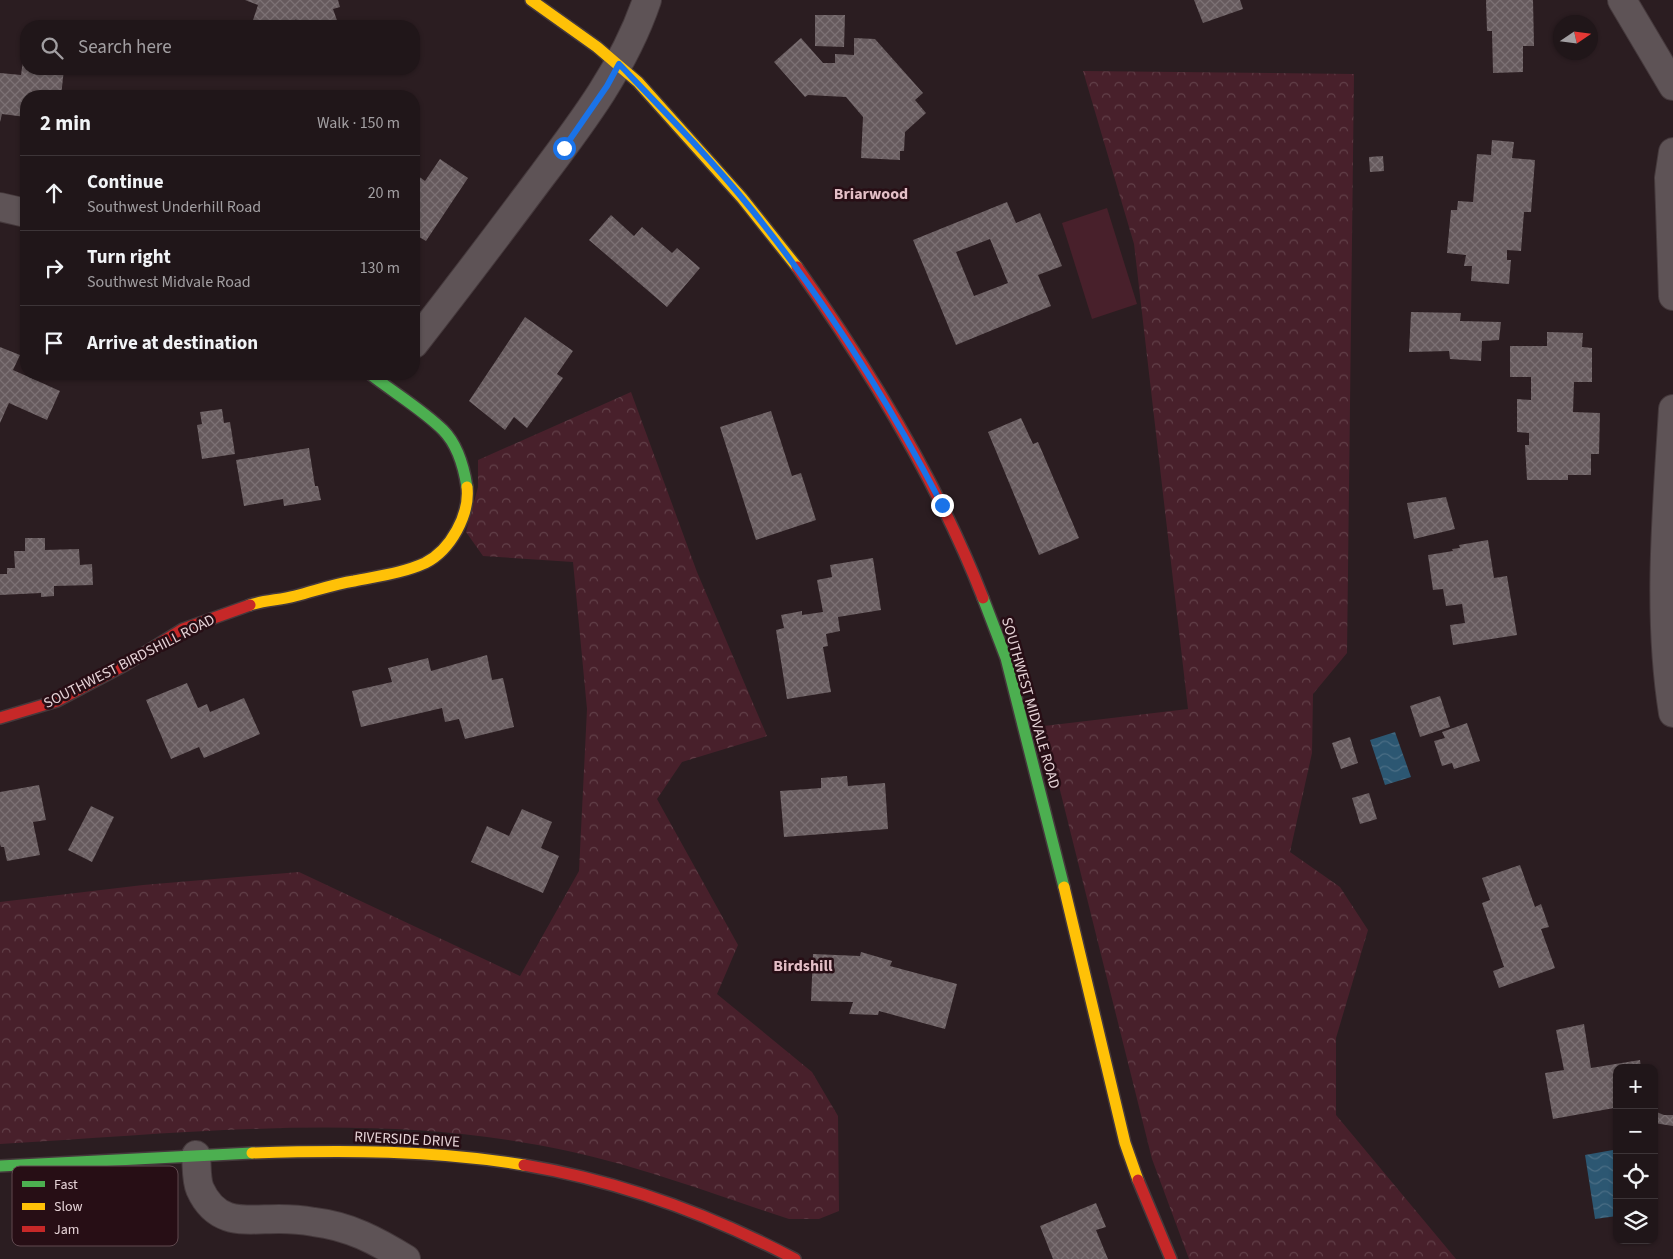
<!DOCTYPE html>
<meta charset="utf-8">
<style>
:root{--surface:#201619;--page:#2d2326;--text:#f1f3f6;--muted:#a29fa2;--line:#3d3538}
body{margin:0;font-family:"Source Sans 3",sans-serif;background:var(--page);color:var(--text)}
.controls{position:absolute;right:15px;bottom:15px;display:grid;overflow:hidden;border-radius:10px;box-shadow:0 1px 4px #0004}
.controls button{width:45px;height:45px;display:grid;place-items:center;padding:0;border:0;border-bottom:1px solid var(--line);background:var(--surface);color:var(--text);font:25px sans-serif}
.compass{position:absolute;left:1553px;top:15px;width:45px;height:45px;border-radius:50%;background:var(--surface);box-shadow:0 1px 4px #0004;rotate:77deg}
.stop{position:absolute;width:15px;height:15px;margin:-11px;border:4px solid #1a73e8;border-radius:50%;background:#fff}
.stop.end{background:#1a73e8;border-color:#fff;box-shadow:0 1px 5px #0008}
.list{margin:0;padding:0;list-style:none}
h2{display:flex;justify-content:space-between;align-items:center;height:65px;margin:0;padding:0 20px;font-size:21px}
h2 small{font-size:16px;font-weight:400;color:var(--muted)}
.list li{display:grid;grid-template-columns:32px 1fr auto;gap:15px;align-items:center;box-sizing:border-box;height:75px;padding:0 20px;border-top:1px solid var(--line)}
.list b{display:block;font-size:19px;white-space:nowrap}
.list p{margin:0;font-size:16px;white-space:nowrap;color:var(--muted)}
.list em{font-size:16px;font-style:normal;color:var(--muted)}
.icon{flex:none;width:28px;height:28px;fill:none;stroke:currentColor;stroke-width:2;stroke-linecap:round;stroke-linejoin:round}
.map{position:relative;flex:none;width:1673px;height:1259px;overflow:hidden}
.search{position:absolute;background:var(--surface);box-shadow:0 1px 4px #0004;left:20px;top:20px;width:400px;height:55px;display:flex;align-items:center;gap:12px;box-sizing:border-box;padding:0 18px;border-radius:20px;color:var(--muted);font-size:19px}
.panel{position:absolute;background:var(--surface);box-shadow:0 1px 4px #0004;left:20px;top:90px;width:400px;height:290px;border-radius:20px}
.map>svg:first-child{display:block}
.green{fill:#48202b}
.forest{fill:url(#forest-crowns)}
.water{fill:url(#water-waves)}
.building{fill:url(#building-cross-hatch);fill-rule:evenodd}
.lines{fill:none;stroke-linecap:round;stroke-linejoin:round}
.street-casing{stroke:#45393c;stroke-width:30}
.fast-casing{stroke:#45393c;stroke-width:14}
.slow-casing{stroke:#45393c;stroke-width:14}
.jam-casing{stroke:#45393c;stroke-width:14}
.street{stroke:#5e5356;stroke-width:28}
.fast{stroke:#4caf50;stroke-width:11}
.slow{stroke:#ffc107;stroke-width:11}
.jam{stroke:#c62828;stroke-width:11}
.route{stroke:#1a73e8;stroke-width:6}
.labels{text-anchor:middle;stroke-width:5;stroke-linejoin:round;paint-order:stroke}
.street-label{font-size:15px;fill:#e6d3d7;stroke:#270e15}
.neighbourhood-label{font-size:16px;font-weight:bold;fill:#e3bec6;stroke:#270e15}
.key{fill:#270e15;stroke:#60494f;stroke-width:1}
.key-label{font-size:14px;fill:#e6d3d7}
</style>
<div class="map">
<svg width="1673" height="1259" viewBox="0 0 1673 1259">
<defs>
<pattern id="forest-crowns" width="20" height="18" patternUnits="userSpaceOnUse" patternTransform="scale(1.25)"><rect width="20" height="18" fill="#48202b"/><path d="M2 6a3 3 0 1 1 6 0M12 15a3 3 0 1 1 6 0" fill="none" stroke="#624049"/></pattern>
<pattern id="water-waves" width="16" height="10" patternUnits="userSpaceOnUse" patternTransform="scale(1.25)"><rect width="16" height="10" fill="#2c5772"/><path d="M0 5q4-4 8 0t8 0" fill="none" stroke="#4b6e85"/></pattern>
<pattern id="building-cross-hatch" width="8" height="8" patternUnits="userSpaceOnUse" patternTransform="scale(1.25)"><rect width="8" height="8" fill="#665a5d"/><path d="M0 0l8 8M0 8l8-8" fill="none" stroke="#7c7174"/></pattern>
</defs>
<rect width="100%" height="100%" fill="#2b1d21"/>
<path class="green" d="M1107 208 1137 304 1092 319 1062 223Z"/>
<g class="forest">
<path d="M1083 71 1354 74 1347 653 1313 694 1312 753 1290 852 1340 887 1368 930 1336 1038V1115L1456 1259H1189L1152 1159 1044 726 1188 709 1134 244Z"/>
<path d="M631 392 697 572 767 736 682 762 657 799 738 945 717 994 812 1072 838 1116 839 1211 819 1219H789C707 1192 624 1160 538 1145 360 1112 180 1134 0 1144V902L143 885 299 872 520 976 579 871 587 709 573 562 483 556 466 532 478 487V460Z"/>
</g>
<g class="water">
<path d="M1395 732 1411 777 1385 785 1370 740Z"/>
<path d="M1613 1150 1617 1172V1216L1595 1219 1585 1155Z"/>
</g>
<g class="building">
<path d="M245 0H338L340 7 333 9 339 26H298L296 19 293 26H273L253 20 258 5Z"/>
<path d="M1194 0H1240L1243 9 1203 23Z"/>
<path d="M1486 0H1533L1534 46H1523V72L1493 73 1492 31H1487Z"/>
<path d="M815 15H845L844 47 815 46Z"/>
<path d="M801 38 823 63H835V54L854 55V38L875 39 923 93 915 100 926 113 905 132 904 151H900V160L861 158 863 117 846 97 808 95 805 97 774 62Z"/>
<path d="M23 61 26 62V69H64L61 96H26V117L2 114 0 122V73L21 75Z"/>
<path d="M1492 140 1514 142 1512 158 1535 160 1531 212H1524L1521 251 1507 250V260H1511L1509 284 1471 281 1472 266H1464L1466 255 1447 253 1451 210H1457L1458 201 1473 202 1477 154 1491 155Z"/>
<path d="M1383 156 1384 171 1370 172 1369 157Z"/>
<path d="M440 159 468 178 426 241 414 234V173L425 181Z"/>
<path d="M1007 202 1016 223 1040 213 1062 266 1038 275 1051 306 956 345 913 240ZM990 239 1008 283 974 296 956 252Z"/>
<path d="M611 215 634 236 642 227 672 253 677 248 700 268 667 307 589 240Z"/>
<path d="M1411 312 1461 313 1460 321 1501 322 1499 340 1482 341 1481 361 1450 359 1449 351 1409 352Z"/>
<path d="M525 317 573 351 557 374 563 378 527 428 514 417 505 430 469 401Z"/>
<path d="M1547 332 1583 333 1582 347 1592 348V382H1574L1573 412 1600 413 1599 454H1591V475H1568V480H1527L1525 445H1529V433L1517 432V399L1531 400V377H1510V346H1547Z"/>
<path d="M0 347 20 355 13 370 60 391 47 420 9 403 0 423Z"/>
<path d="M222 409 224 423 230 422 235 454 202 459 197 425 202 424 200 412Z"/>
<path d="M771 411 792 476 801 473 816 520 756 540 720 427Z"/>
<path d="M1021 418 1033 444 1038 442 1079 538 1039 555 988 432Z"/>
<path d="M309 448 315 486H318L321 500 284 506 283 499 244 506 236 460Z"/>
<path d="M1446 497 1455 529 1414 539 1407 503Z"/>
<path d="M25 538H45V550L79 549 80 565 92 564 93 585 54 586V596L41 597V593L0 595V574H7V568H15L14 551H25Z"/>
<path d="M1488 540 1494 578 1507 576 1517 635 1453 645 1450 625 1465 623 1462 604 1446 606 1443 589 1433 590 1428 555 1453 551 1452 549 1460 548 1459 545Z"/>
<path d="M873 558 881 610 838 617 840 631 826 634 828 646 823 647 831 692 787 699 776 630 784 628 781 615 802 611V615L823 612 817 580 832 577 830 565Z"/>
<path d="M487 655 492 680 503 678 514 727 465 739 459 719 445 722 442 708 361 727 352 691 392 682 388 668 428 658 431 671Z"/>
<path d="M187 683 198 708 207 704 210 712 244 698 260 734 204 758 199 747 171 759 146 700Z"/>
<path d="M1440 696 1450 727 1420 737 1410 706Z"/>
<path d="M1467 723 1480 761 1454 769 1452 763 1442 766 1434 741 1445 738 1442 732Z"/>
<path d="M1350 737 1358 763 1341 769 1332 743Z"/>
<path d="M847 776 848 786 885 783 888 829 784 837 780 791 821 788V778Z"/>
<path d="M39 785 46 820 33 822 40 855 7 861 4 847H1L0 844V792Z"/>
<path d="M1369 793 1377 819 1360 824 1352 798Z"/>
<path d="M91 806 114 817 92 862 68 850Z"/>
<path d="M522 809 552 822 541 848 559 856 543 893 471 862 487 826 509 836Z"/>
<path d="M1520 865 1535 907 1541 904 1549 927 1541 929 1555 968 1499 988 1493 971 1504 967 1482 903 1490 900 1482 878Z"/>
<path d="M861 952 892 961 890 966 957 984 945 1029 879 1011 878 1015 849 1014 853 1002 811 1001 813 954 860 956Z"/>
<path d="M1584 1024 1591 1068 1640 1060 1641 1068H1617V1102L1613 1103 1614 1108 1553 1119 1545 1073 1564 1070 1556 1030Z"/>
<path d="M1654 1111 1664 1115H1673V1126L1654 1123Z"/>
<path d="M1096 1203 1106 1227 1096 1230 1108 1259H1053L1040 1226Z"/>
</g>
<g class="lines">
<defs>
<g id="street">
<path d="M1622 0 1673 86"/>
<path d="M1673 152 1669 178 1673 296"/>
<path d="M0 207 26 213"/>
<path d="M414 344C456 290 497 236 538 181 581 124 624 68 647 0"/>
<path d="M1673 409C1667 509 1657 613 1673 713"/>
<path d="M196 1155C197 1165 196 1180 200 1189 217 1227 247 1219 279 1219 291 1219 303 1220 314 1222 349 1226 377 1241 406 1259"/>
</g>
<g id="fast">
<path d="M370 374C393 392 423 410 443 430 457 444 464 468 467 487"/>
<path d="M983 598 1006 658 1064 887"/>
<path d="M0 1166 252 1153"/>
</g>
<g id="slow">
<path d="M531 0 597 47 638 82 742 198 797 267"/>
<path d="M250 605C265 600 280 600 295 596 315 591 334 584 354 581 378 576 403 573 425 563 451 550 470 514 467 487"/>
<path d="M1064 887 1125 1143 1138 1180"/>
<path d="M252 1153C343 1150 435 1150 524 1165"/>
</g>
<g id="jam">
<path d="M797 267C870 370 937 480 983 598"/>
<path d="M0 718 57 701 125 665 183 629 250 605"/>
<path d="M524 1165C620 1181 709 1214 795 1259"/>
<path d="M1138 1180 1171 1259"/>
</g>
</defs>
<use href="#street" class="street-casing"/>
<use href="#fast" class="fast-casing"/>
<use href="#slow" class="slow-casing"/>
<use href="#jam" class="jam-casing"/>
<use href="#street" class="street"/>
<use href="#fast" class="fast"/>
<use href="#slow" class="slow"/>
<use href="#jam" class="jam"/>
</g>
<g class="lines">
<path class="route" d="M564 148 607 86 619 64C664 111 711 159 752 210 826 302 888 400 942 505"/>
</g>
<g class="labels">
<g class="street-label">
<text transform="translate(129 661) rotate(-27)" y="5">SOUTHWEST BIRDSHILL ROAD</text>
<text transform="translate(1031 703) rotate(74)" y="5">SOUTHWEST MIDVALE ROAD</text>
<text transform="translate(407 1139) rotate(3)" y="5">RIVERSIDE DRIVE</text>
</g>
<g class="neighbourhood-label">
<text x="871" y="199">Briarwood</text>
<text x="803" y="971">Birdshill</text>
</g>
</g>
<rect x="12" y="1166" width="166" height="80" rx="8" class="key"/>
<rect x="22" y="1181" width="23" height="6" fill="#4caf50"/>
<rect x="22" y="1203" width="23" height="7" fill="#ffc107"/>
<rect x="22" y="1226" width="23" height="6" fill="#c62828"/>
<g class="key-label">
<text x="54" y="1189">Fast</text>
<text x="54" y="1211">Slow</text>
<text x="54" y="1234">Jam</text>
</g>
</svg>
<div class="controls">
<button>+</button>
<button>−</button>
<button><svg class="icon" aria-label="locate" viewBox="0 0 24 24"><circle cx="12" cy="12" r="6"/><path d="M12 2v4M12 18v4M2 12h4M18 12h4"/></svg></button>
<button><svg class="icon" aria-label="layers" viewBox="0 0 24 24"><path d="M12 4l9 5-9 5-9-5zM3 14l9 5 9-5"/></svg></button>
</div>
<svg class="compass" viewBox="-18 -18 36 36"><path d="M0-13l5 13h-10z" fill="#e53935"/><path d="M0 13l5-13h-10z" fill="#a29fa2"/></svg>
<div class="stop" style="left:564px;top:148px"></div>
<div class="stop end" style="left:942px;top:505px"></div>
<div class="search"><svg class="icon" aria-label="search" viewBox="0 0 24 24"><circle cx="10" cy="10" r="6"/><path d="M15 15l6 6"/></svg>Search here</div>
<section class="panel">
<h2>2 min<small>Walk · 150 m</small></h2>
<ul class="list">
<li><svg class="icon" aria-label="ahead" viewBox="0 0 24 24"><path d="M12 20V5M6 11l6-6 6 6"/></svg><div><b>Continue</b><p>Southwest Underhill Road</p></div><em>20 m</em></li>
<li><svg class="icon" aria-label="right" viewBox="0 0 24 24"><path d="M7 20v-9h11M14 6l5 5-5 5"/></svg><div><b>Turn right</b><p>Southwest Midvale Road</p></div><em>130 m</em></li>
<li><svg class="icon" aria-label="arrive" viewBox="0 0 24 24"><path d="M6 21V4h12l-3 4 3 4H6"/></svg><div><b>Arrive at destination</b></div></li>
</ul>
</section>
</div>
